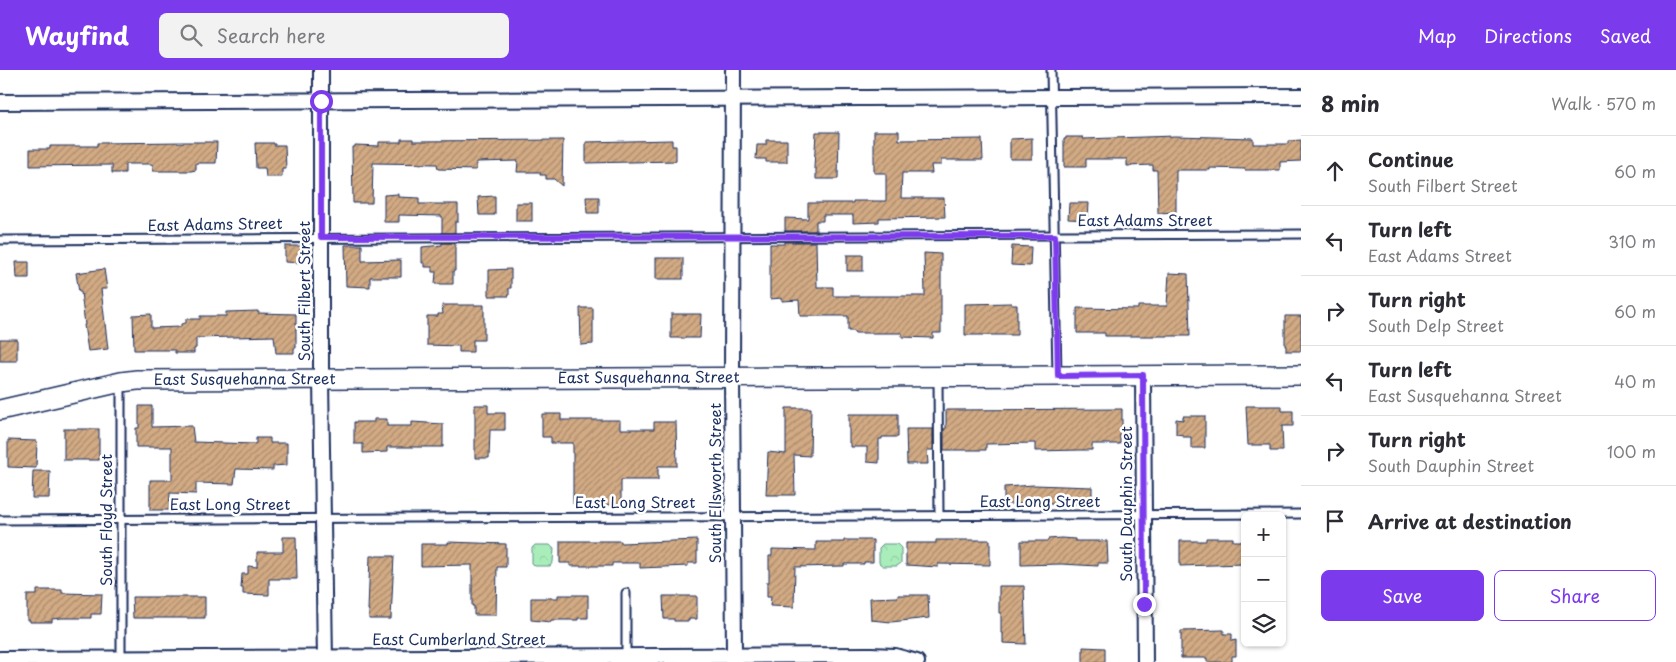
<!DOCTYPE html>
<meta charset="utf-8">
<style>
:root{--surface:#fff;--page:#f2f2f3;--text:#2b2b33;--muted:#7c7c81;--line:#e1e1e2;--accent:#7c3aed}
body{margin:0;font-family:"Playpen Sans",sans-serif;background:var(--page);color:var(--text)}
.controls{position:absolute;right:15px;bottom:15px;display:grid;overflow:hidden;border-radius:8px;box-shadow:0 1px 4px #0004}
.controls button{width:45px;height:45px;display:grid;place-items:center;padding:0;border:0;border-bottom:1px solid var(--line);background:var(--surface);color:var(--text);font:25px sans-serif}
.stop{position:absolute;width:15px;height:15px;margin:-11px;border:4px solid #7c3aed;border-radius:50%;background:#fff}
.stop.end{background:#7c3aed;border-color:#fff;box-shadow:0 1px 5px #0008}
.list{margin:0;padding:0;list-style:none}
h2{display:flex;justify-content:space-between;align-items:center;height:65px;margin:0;padding:0 20px;font-size:21px}
h2 small{font-size:16px;font-weight:400;color:var(--muted)}
.list li{display:grid;grid-template-columns:32px 1fr auto;gap:15px;align-items:center;box-sizing:border-box;height:70px;padding:0 20px;border-top:1px solid var(--line)}
.list b{display:block;font-size:19px;white-space:nowrap}
.list p{margin:0;font-size:16px;white-space:nowrap;color:var(--muted)}
.list em{font-size:16px;font-style:normal;color:var(--muted)}
.actions{display:flex;gap:10px;padding:15px 20px}
.actions a{flex:1;padding:11px 0;border:1px solid var(--accent);border-radius:8px;text-align:center;font-size:18px;color:var(--accent)}
.actions .main{background:var(--accent);color:#fff}
.icon{flex:none;width:28px;height:28px;fill:none;stroke:currentColor;stroke-width:2;stroke-linecap:round;stroke-linejoin:round}
.map{position:relative;flex:none;width:1301px;height:592px;overflow:hidden}
header{display:flex;align-items:center;gap:30px;box-sizing:border-box;height:70px;padding:0 25px;background:var(--accent);color:#fff}
header strong{font-size:24px}
nav{display:flex;gap:28px;margin-inline-start:auto;font-size:18px}
.search{width:350px;height:45px;background:var(--page);display:flex;align-items:center;gap:12px;box-sizing:border-box;padding:0 18px;border-radius:8px;color:var(--muted);font-size:19px}
main{display:flex}
aside{flex:1;background:var(--surface)}
.map>svg:first-child{display:block}
.park{fill:url(#park-crowns);stroke:#628e8c}
.building{fill:url(#building-hatch);stroke:#1b2f5e}
.lines{fill:none;stroke-linecap:round;stroke-linejoin:round}
.service-casing{stroke:#1b2f5e;stroke-width:11}
.minor-casing{stroke:#1b2f5e;stroke-width:18}
.secondary-casing{stroke:#1b2f5e;stroke-width:22}
.service{stroke:#fff;stroke-width:7}
.minor{stroke:#fff;stroke-width:14}
.secondary{stroke:#fff;stroke-width:19}
.route{stroke:#7c3aed;stroke-width:6}
.labels{text-anchor:middle;stroke-width:5;stroke-linejoin:round;paint-order:stroke}
.street-label{font-size:15px;fill:#1b2f5e;stroke:#fff}
</style>
<header>
<strong>Wayfind</strong>
<div class="search"><svg class="icon" aria-label="search" viewBox="0 0 24 24"><circle cx="10" cy="10" r="6"/><path d="M15 15l6 6"/></svg>Search here</div>
<nav><a>Map</a><a>Directions</a><a>Saved</a></nav>
</header>
<main>
<div class="map">
<svg width="1301" height="592" viewBox="0 0 1301 592">
<defs>
<pattern id="park-crowns" width="20" height="18" patternUnits="userSpaceOnUse" patternTransform="scale(1.25)"><rect width="20" height="18" fill="#a9eeba"/><path d="M2 6a3 3 0 1 1 6 0M12 15a3 3 0 1 1 6 0" fill="none" stroke="#91cca2"/></pattern>
<pattern id="building-hatch" width="6" height="6" patternUnits="userSpaceOnUse" patternTransform="scale(1.25)"><rect width="6" height="6" fill="#d2aa83"/><path d="M-1 1l2-2M0 6l6-6M5 7l2-2" fill="none" stroke="#aa8b6e"/></pattern>
</defs>
<rect width="100%" height="100%" fill="#fff"/>
<filter id="ink" filterUnits="userSpaceOnUse"><feTurbulence type="fractalNoise" baseFrequency=".02" numOctaves="2"/><feDisplacementMap in="SourceGraphic" scale="10" xChannelSelector="R" yChannelSelector="G"/><feConvolveMatrix kernelMatrix="1 2 1 2 8 2 1 2 1" color-interpolation-filters="sRGB"/></filter>
<g filter="url(#ink)">
<g class="park">
<path d="M883 474H897L901 478V493L897 496H883L879 493V478Z"/>
<path d="M535 475H550L554 479 553 492 550 496H535L532 493V478Z"/>
</g>
<g class="building">
<path d="M874 61H899V70L982 69 983 90H941V95H931L932 103H902L901 128H944L945 147 879 148V152L853 153V145H823V151H816V161H785V148L808 149V133H853V131H886V103H874Z"/>
<path d="M816 62H839L838 109H816V98H814Z"/>
<path d="M1175 66 1253 68V74H1288V71L1301 70V91L1280 92V100H1245V99L1210 98V100H1176V142L1158 143 1157 100H1153V95L1127 96V89H1086V97H1064V69H1066V67H1083V69Z"/>
<path d="M1032 68V89H1010V69Z"/>
<path d="M401 69H413V71L563 70 562 116 554 109H546V105H540V102H517L518 91 476 92V100L438 99 437 94 373 93 372 133H353L352 77H355V75L379 76V72H401Z"/>
<path d="M672 70V76H676V91L586 93V72Z"/>
<path d="M766 70H787V92H766V89H756L757 75H766Z"/>
<path d="M185 72H217L216 93H196V100L191 101H153V95L151 94H125V103H112V95L30 96V79H50V76H97V73Z"/>
<path d="M255 73H274V75H285L286 99H282V107H266L265 98H256Z"/>
<path d="M398 124V127L419 128V134H458V152H455V163H442V146L399 145V152H384V125Z"/>
<path d="M495 126V145H479L478 127Z"/>
<path d="M586 127H599V143H587Z"/>
<rect x="516" y="133" width="16" height="18"/>
<path d="M1069 133H1089L1088 150 1068 149Z"/>
<path d="M784 172H816L817 217H833V226H925L924 183 941 184V263H933V268L902 267V263H854V261H848V246H800L799 230 782 231V228L770 229V174H784Z"/>
<path d="M442 173H455V201H453V214H435L436 202H432V197H425V193H422V177L442 175Z"/>
<path d="M345 175H362V191L401 190V207H370V217L346 216Z"/>
<path d="M285 176H301V193L285 192Z"/>
<path d="M1012 176 1031 177 1030 196 1011 195Z"/>
<rect x="847" y="185" width="16" height="16"/>
<rect x="656" y="188" width="27" height="21"/>
<path d="M16 192H29V208H17Z"/>
<path d="M104 199 107 219H101L108 279 88 281 84 255H85L81 222H79L76 203Z"/>
<path d="M511 199V218H509V226H489V200Z"/>
<path d="M1169 203 1188 204 1190 266H1105V263H1077V238L1138 239V236H1167Z"/>
<path d="M1011 233 1012 235H1017V265H965V234Z"/>
<path d="M442 235H484V270H473V282H459V276L427 275V246H438V244H443Z"/>
<path d="M580 238H593V274L581 275Z"/>
<path d="M258 241V243L296 244V278H294V283H276L274 266 196 268V278L194 279V283H175V280H134L133 245 151 244V258L181 257V254L186 253V249H200V246H226V242Z"/>
<path d="M671 244H701L700 268H671Z"/>
<path d="M1285 246H1301V281H1286V276H1285Z"/>
<rect x="0" y="269" width="17" height="22"/>
<path d="M475 335H488V343H505V360H490L489 388H475Z"/>
<path d="M139 336H152V357L192 356 194 372 254 374 256 373V368H270V373H287V395L273 396V400L236 399 234 414 196 413V424L170 423 169 440H150V410H172V377H136V358H139Z"/>
<path d="M1246 336H1282V341H1293V356H1282L1283 381H1270V375H1248Z"/>
<path d="M786 338H811L810 386 794 385 795 425H766L768 382 786 384Z"/>
<path d="M1122 339V364H1120V374H1092V380H1081L1035 381V373L986 374V380H944V359L946 358V340Z"/>
<path d="M542 344H561V350H620V359H654V352H676L677 396H658V410H621V435L573 434V373H551V367H542Z"/>
<path d="M849 344H898V367H882V369H879V393L867 392V377H851V373H849Z"/>
<path d="M1183 346H1205V378H1191V367H1183V365L1176 364V349L1183 350Z"/>
<path d="M374 349H387V356H412V352L443 354V377H387V382L363 383V374H354V352H374Z"/>
<rect x="64" y="359" width="35" height="31"/>
<path d="M906 359H933V380H927L928 394H907Z"/>
<path d="M8 370 37 371 36 398 8 397Z"/>
<path d="M33 401H50L49 428H32Z"/>
<path d="M1034 415 1092 417V434H1004V417Z"/>
<path d="M283 467H296L297 509H269V525L243 524V518H241L242 504H248V496L257 497V482H283Z"/>
<path d="M1061 468 1075 469V471H1107L1108 493H1098V496L1061 494 1021 495V471H1048V469Z"/>
<path d="M1206 468H1233V471H1245V494L1180 496V471H1206Z"/>
<path d="M697 470V493H688V496L640 498V493H612V496H570V493H560V471H621V473Z"/>
<path d="M844 470H873V492H864V494H844V496L795 497 794 537 770 536 771 527H767V512H769V486H772V479L816 480V472H844Z"/>
<path d="M936 470H990V495L938 494V497L906 495V473H936Z"/>
<path d="M448 472 506 474V497H497L496 545H474V536H472V495L421 496V474H448Z"/>
<path d="M370 486H394L391 549H369V540H368Z"/>
<path d="M999 516H1024L1026 574 1003 573V563H1001V543H999Z"/>
<path d="M37 520H62V523L102 524 101 544H91V548H62L52 549V552H30V550H27V525H37Z"/>
<path d="M558 525H588V548H578V550H551V552L531 550V528H558Z"/>
<path d="M898 525H928L929 548 891 552 871 550 870 528 898 527Z"/>
<path d="M663 526H697V549H689V551H674V549H664Z"/>
<path d="M132 527H205V548H133Z"/>
<path d="M1224 560V564H1232V571L1236 570V586H1232V592H1207V588H1181V561Z"/>
<path d="M1083 577 1105 578V592H1083Z"/>
</g>
<g class="lines">
<defs>
<g id="service">
<path d="M1051 0 1057 305"/>
<path d="M0 170 1301 164"/>
<path d="M938 309 939 446"/>
<path d="M121 314V589"/>
<path d="M0 450 1301 444"/>
<path d="M626 523V586"/>
</g>
<g id="minor">
<path d="M321 0V309L325 592"/>
<path d="M733 0 732 307 734 585"/>
<path d="M0 32 1301 26"/>
<path d="M1143 305 1145 592"/>
<path d="M0 589 871 585 895 586 917 592"/>
</g>
<g id="secondary">
<path id="s1" d="M0 340 121 312 137 310 1301 305"/>
</g>
</defs>
<use href="#service" class="service-casing"/>
<use href="#minor" class="minor-casing"/>
<use href="#secondary" class="secondary-casing"/>
<use href="#service" class="service"/>
<use href="#minor" class="minor"/>
<use href="#secondary" class="secondary"/>
</g>
</g>
<g class="lines" filter="url(#ink)">
<path class="route" d="M321 31V167L1055 166 1058 306 1143 305 1144 534"/>
</g>
<g class="labels">
<g class="street-label">
<text x="1145" y="156">East Adams Street</text>
<text transform="translate(215 155) rotate(-1)" y="5">East Adams Street</text>
<text transform="translate(305 221) rotate(-90)" y="5">South Filbert Street</text>
<text dy="5" stroke="none"><textPath href="#s1" startOffset="652">East Susquehanna Street</textPath></text>
<text dy="5" stroke="none"><textPath href="#s1" startOffset="248">East Susquehanna Street</textPath></text>
<text transform="translate(716 413) rotate(-90)" y="5">South Ellsworth Street</text>
<text x="1040" y="437">East Long Street</text>
<text x="635" y="438">East Long Street</text>
<text transform="translate(1127 434) rotate(-90)" y="5">South Dauphin Street</text>
<text x="230" y="440">East Long Street</text>
<text transform="translate(107 450) rotate(-90)" y="5">South Floyd Street</text>
<text x="459" y="575">East Cumberland Street</text>
</g>
</g>
</svg>
<div class="controls">
<button>+</button>
<button>−</button>
<button><svg class="icon" aria-label="layers" viewBox="0 0 24 24"><path d="M12 4l9 5-9 5-9-5zM3 14l9 5 9-5"/></svg></button>
</div>
<div class="stop" style="left:321px;top:31px"></div>
<div class="stop end" style="left:1144px;top:534px"></div>
</div>
<aside>
<h2>8 min<small>Walk · 570 m</small></h2>
<ul class="list">
<li><svg class="icon" aria-label="ahead" viewBox="0 0 24 24"><path d="M12 20V5M6 11l6-6 6 6"/></svg><div><b>Continue</b><p>South Filbert Street</p></div><em>60 m</em></li>
<li><svg class="icon" aria-label="left" viewBox="0 0 24 24"><path d="M17 20v-9H6M10 6l-5 5 5 5"/></svg><div><b>Turn left</b><p>East Adams Street</p></div><em>310 m</em></li>
<li><svg class="icon" aria-label="right" viewBox="0 0 24 24"><path d="M7 20v-9h11M14 6l5 5-5 5"/></svg><div><b>Turn right</b><p>South Delp Street</p></div><em>60 m</em></li>
<li><svg class="icon" aria-label="left" viewBox="0 0 24 24"><path d="M17 20v-9H6M10 6l-5 5 5 5"/></svg><div><b>Turn left</b><p>East Susquehanna Street</p></div><em>40 m</em></li>
<li><svg class="icon" aria-label="right" viewBox="0 0 24 24"><path d="M7 20v-9h11M14 6l5 5-5 5"/></svg><div><b>Turn right</b><p>South Dauphin Street</p></div><em>100 m</em></li>
<li><svg class="icon" aria-label="arrive" viewBox="0 0 24 24"><path d="M6 21V4h12l-3 4 3 4H6"/></svg><div><b>Arrive at destination</b></div></li>
</ul>
<div class="actions"><a class="main">Save</a><a>Share</a></div>
</aside>
</main>
